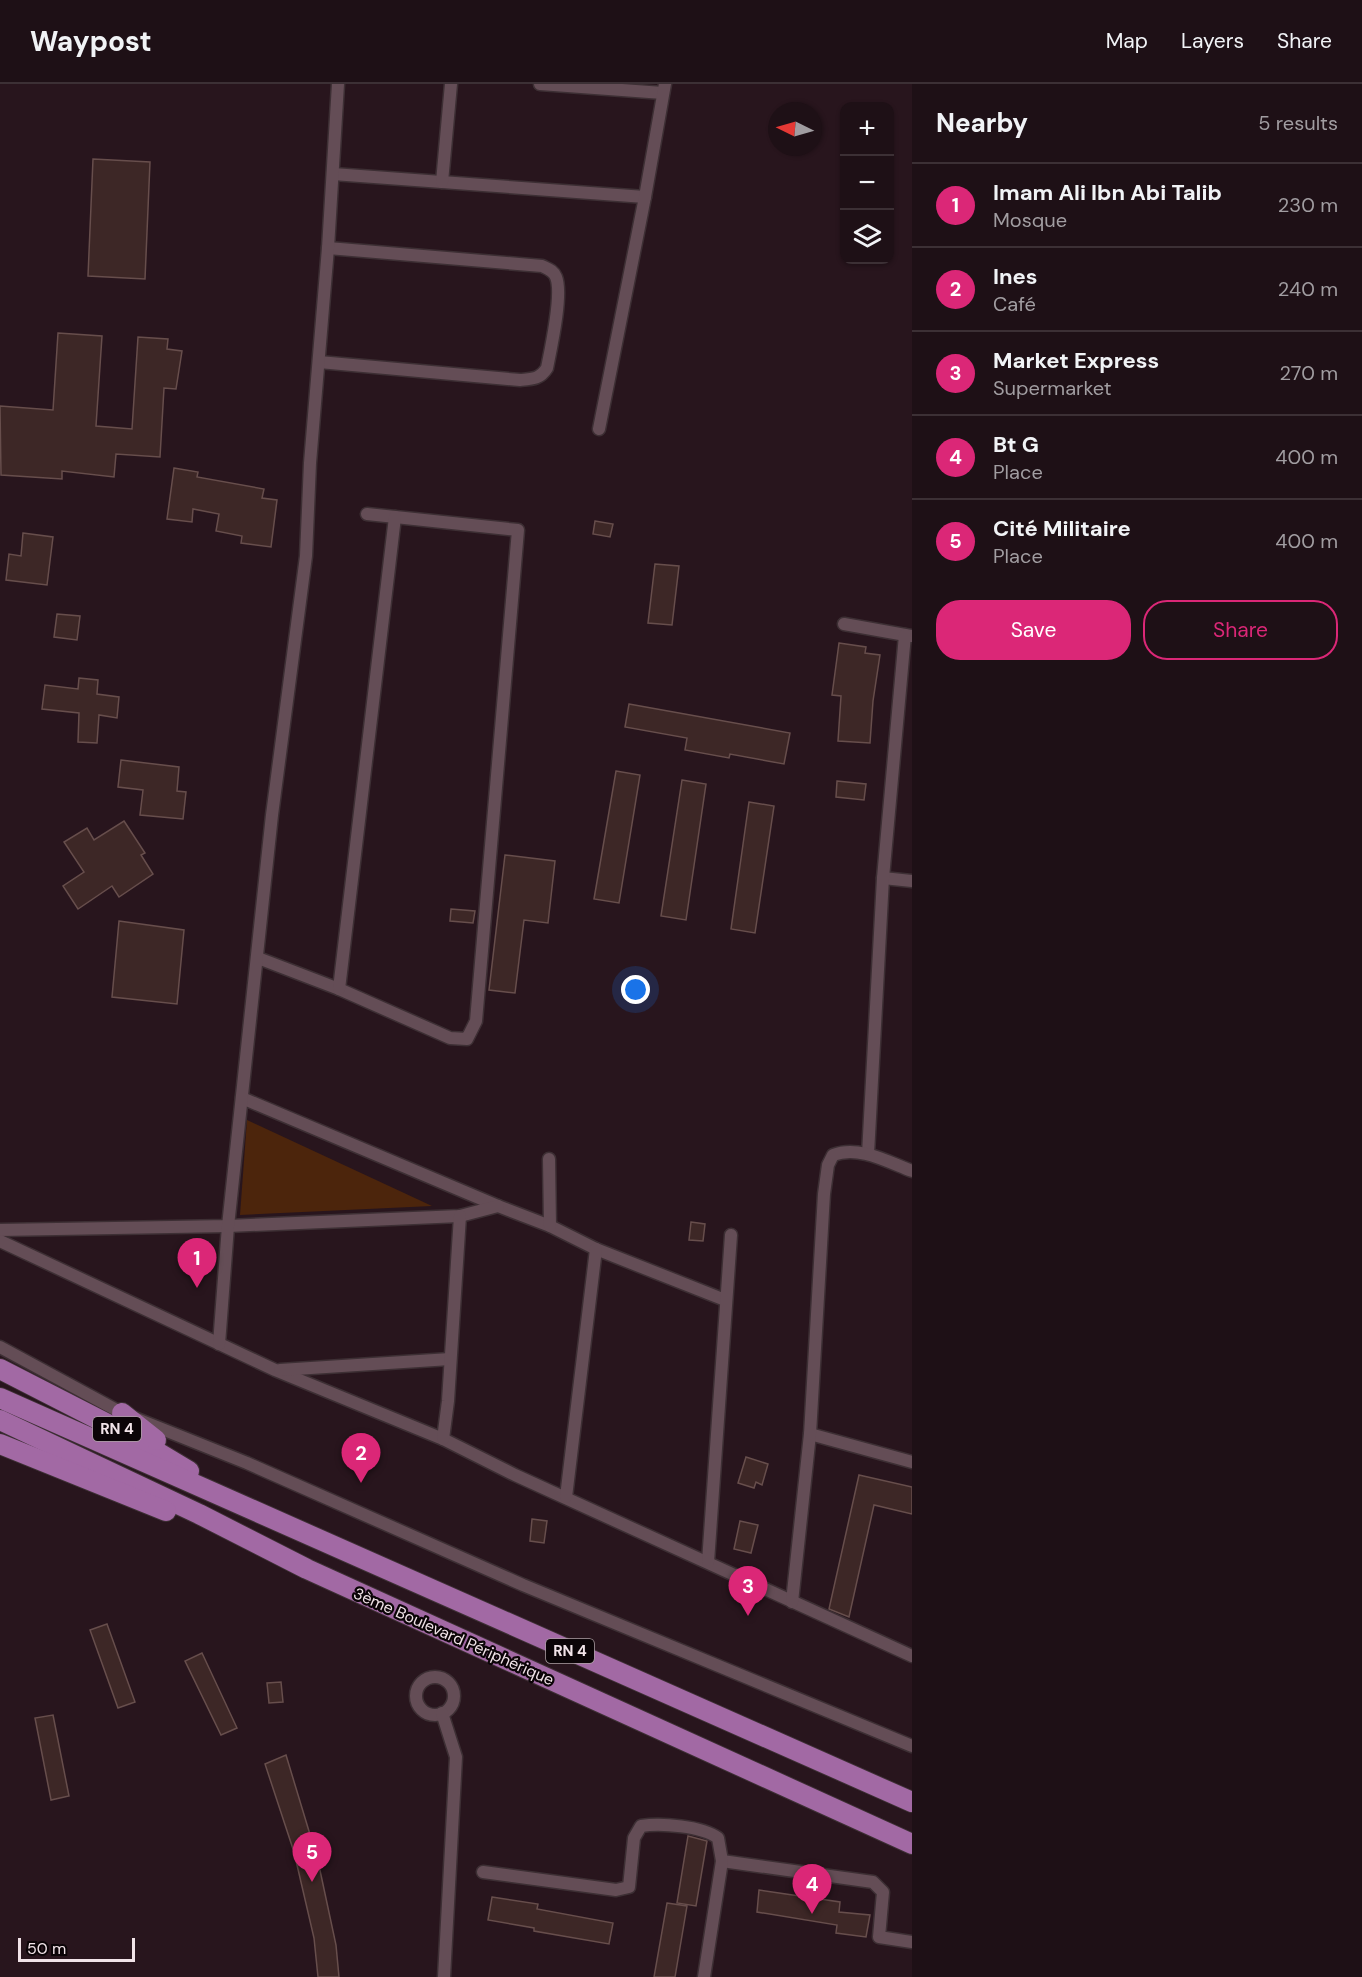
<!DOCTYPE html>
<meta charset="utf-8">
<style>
:root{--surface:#1e1016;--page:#26191f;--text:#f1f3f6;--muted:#a19da1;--line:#3c3035;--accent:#db2777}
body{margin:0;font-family:"DM Sans",sans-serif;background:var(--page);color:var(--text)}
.controls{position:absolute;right:18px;top:18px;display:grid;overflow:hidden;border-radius:12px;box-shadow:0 2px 4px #0004}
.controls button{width:54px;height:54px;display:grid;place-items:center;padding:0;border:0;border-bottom:2px solid var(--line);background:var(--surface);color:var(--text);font:30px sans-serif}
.compass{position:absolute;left:768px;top:18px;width:54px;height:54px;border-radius:50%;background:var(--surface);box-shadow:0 2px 4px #0004;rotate:275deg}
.scale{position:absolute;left:18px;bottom:15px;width:117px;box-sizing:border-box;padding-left:6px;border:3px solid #f1e3e8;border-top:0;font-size:16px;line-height:21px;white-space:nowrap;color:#f1e3e8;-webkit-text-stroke:4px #0b0407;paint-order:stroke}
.you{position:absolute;left:636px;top:906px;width:21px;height:21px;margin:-15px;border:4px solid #fff;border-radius:50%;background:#1a73e8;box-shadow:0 0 0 9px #1a73e833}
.badge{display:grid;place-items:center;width:39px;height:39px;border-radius:50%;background:var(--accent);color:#fff;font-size:20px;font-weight:700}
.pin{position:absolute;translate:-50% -50px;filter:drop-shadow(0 2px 3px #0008)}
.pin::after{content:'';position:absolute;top:32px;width:21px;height:18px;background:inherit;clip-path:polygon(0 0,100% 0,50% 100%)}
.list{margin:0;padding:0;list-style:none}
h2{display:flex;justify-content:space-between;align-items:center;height:78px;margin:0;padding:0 24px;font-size:26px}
h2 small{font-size:20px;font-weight:400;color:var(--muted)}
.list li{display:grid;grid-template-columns:39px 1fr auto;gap:18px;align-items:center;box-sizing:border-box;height:84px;padding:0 24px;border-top:2px solid var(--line)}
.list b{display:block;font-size:22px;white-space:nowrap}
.list p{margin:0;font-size:20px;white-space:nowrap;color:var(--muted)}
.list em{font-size:20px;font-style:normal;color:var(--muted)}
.actions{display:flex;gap:12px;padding:18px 24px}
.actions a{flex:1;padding:14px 0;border:2px solid var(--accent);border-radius:24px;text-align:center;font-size:21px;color:var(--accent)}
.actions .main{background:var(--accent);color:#fff}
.icon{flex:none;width:33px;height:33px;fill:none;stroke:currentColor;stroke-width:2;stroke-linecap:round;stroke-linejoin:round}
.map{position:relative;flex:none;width:912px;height:1893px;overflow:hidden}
header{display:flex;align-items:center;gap:36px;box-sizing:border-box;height:84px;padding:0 30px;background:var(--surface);border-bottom:2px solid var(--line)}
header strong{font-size:28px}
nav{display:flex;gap:33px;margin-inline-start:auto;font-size:21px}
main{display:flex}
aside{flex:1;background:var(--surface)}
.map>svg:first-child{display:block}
.green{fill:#4c250c}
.building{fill:#3d2726;stroke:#674e4c;stroke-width:1.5}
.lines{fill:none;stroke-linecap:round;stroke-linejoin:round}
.minor-casing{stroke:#3d2f34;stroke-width:15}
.trunk-casing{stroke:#3d2f34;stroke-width:22}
.minor{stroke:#644d56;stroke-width:12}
.trunk{stroke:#a269a4;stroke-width:20}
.labels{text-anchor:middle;stroke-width:4.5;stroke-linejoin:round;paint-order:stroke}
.shield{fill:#0b0407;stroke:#aca0a4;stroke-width:1.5}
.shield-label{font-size:15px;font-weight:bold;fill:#f1e3e8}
.street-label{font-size:16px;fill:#f1e3e8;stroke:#0b0407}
</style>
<header>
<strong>Waypost</strong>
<nav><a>Map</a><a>Layers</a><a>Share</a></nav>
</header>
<main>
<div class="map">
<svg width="912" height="1893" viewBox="0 0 912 1893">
<rect width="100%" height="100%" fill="#28151d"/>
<path class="green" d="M247 1036 432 1122 240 1131Z"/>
<g class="building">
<path d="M93 75 150 78 145 195 88 192Z"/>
<path d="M58 249 102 252 96 342 132 345 138 253 168 255 167 265 182 267 176 305 164 304 160 373 116 370 114 393 62 387V395L1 391 0 322 53 326Z"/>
<path d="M174 384 198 388 197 393 264 405 262 414 277 416 271 463 241 459 242 452 216 447 219 430 193 425 192 438 167 435Z"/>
<path d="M595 437 613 440 610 453 593 450Z"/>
<path d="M23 449 53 453 47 501 6 496 9 470 21 472Z"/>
<path d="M655 480 679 482 672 541 648 539Z"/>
<path d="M57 530 80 532 77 556 54 553Z"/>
<path d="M839 559 866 563 865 569 880 571 873 617 870 659 838 657 841 612 832 611Z"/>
<path d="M79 594 98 596 97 610 119 613 117 634 99 631 97 659 78 658 79 629 42 625 45 601 78 605Z"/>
<path d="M629 620 790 649 784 680 730 670 729 674 685 666 687 654 625 643Z"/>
<path d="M121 676 179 683 177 707 186 708 183 735 140 731 143 706 118 703Z"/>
<path d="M616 687 640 691 619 819 594 815Z"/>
<path d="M682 696 706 700 686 836 661 832Z"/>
<path d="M837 697 866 700 864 716 836 713Z"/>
<path d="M749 718 774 722 755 849 731 845Z"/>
<path d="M124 737 145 769 141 771 153 790 119 813 112 802 78 825 63 802 84 788 64 758 87 744 94 756Z"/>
<path d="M505 771 555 777 548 839 524 836 515 909 489 906Z"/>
<path d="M451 825 475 827 473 839 450 837Z"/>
<path d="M119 837 184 846 177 920 112 913Z"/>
<path d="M691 1138 705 1140 703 1157 689 1156Z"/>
<path d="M746 1373 768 1380 762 1401 756 1398 754 1404 738 1399Z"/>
<path d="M859 1391 912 1403V1430L874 1421 849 1533 829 1525Z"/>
<path d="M532 1435 547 1437 544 1459 530 1457Z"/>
<path d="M740 1437 758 1441 751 1469 734 1465Z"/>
<path d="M107 1540 135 1618 118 1624 90 1546Z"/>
<path d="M202 1569 237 1644 221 1651 185 1577Z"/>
<path d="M281 1598 283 1618 269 1619 267 1599Z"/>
<path d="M53 1631 69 1712 51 1716 35 1634Z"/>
<path d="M286 1671 318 1777 336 1861 339 1893H318L314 1854 294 1768 265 1680Z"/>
<path d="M688 1752 707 1757 696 1822 677 1819Z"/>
<path d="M759 1806 840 1818 839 1828 870 1831 866 1853 836 1849 837 1841 757 1828Z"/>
<path d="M492 1813 538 1820 537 1825 613 1839 609 1860 534 1847V1844L488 1836Z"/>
<path d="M667 1819 687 1822 675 1893H654Z"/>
</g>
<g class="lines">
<defs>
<g id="minor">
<path d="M540 0 663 9"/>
<path d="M333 90 645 113"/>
<path d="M442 98 451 0"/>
<path d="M319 278 520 296C533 295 540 295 547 284 551 264 563 210 556 193 553 186 548 185 542 182L328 164"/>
<path d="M599 345 645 113 665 0"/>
<path d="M844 540 911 552"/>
<path d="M883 794 912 797"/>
<path d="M258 874 339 905 450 954 467 955 476 937 518 446 367 430"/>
<path d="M339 905 395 433"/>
<path d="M242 1014 498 1122 550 1142 596 1165 725 1216"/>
<path d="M868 1070 883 794 905 551"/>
<path d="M549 1075 550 1142"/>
<path d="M0 1146 228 1142 460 1132 498 1122"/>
<path d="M0 1157 275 1286 443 1355 515 1391 912 1572"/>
<path d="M219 1260 228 1142 272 731 306 472 310 379 328 164 338 0"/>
<path d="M0 1263 122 1329 247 1379 523 1501 912 1662"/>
<path d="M280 1286 450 1275"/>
<path d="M810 1350 912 1378"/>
<path d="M443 1355 448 1317 460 1132"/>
<path d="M566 1413 596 1165"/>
<path d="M708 1478 731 1151"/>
<path d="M792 1518 810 1350 824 1110 828 1081 833 1071C859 1061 888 1078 912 1087"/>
<circle cx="435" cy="1612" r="19"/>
<path d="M442 1629 456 1673 444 1893"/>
<path d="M722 1777 873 1798 883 1808 879 1853 912 1858"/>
<path d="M483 1788 616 1806 629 1803 634 1754 641 1742C661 1739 702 1742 718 1754L722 1777 704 1893"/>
</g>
<g id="trunk">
<path d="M0 1285 129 1351 189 1387"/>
<path d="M0 1314 912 1718"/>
<path d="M122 1329 156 1356"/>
<path d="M0 1336 199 1430 307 1485 912 1760"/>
<path d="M0 1360 166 1427"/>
</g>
</defs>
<use href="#minor" class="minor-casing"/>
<use href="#trunk" class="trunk-casing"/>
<use href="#minor" class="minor"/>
<use href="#trunk" class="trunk"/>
</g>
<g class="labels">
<g class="shield">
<rect x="93" y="1333" width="48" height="24" rx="4.5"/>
<rect x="546" y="1555" width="48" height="24" rx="4.5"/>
</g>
<g class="shield-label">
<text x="117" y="1350">RN 4</text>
<text x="570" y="1572">RN 4</text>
</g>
<g class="street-label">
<text transform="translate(454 1552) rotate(24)" y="6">3ème Boulevard Périphérique</text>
</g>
</g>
</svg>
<div class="controls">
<button>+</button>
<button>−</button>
<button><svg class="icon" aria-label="layers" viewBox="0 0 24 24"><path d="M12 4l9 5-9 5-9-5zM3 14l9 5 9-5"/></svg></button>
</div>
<svg class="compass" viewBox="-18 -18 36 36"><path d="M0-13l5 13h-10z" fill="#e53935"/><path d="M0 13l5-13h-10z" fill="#a19da1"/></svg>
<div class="scale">50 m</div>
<div class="you"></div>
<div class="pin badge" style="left:197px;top:1204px">1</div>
<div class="pin badge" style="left:361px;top:1399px">2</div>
<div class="pin badge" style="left:748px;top:1532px">3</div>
<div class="pin badge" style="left:812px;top:1830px">4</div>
<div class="pin badge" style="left:312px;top:1798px">5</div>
</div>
<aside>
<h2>Nearby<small>5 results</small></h2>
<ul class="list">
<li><span class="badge">1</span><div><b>Imam Ali Ibn Abi Talib</b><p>Mosque</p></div><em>230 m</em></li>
<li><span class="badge">2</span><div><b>Ines</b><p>Café</p></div><em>240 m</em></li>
<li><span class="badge">3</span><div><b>Market Express</b><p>Supermarket</p></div><em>270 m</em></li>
<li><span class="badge">4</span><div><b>Bt G</b><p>Place</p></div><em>400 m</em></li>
<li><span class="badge">5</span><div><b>Cité Militaire</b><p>Place</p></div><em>400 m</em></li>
</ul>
<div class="actions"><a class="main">Save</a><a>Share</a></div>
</aside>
</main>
